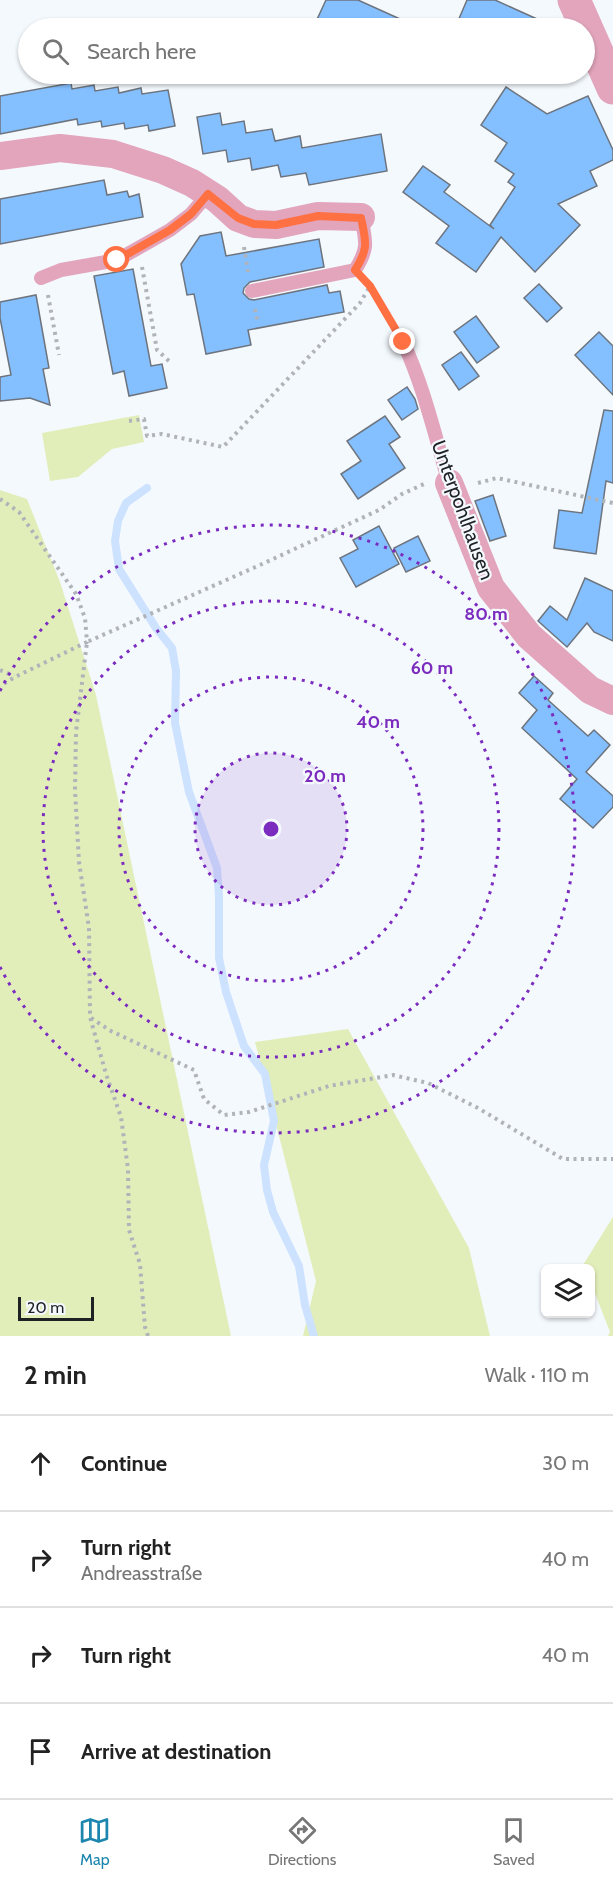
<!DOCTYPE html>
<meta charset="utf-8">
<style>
:root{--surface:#fff;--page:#f6f6f6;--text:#222;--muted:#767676;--line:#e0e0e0;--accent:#1d86af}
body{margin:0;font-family:Cabin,sans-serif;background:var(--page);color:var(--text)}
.controls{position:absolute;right:18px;bottom:18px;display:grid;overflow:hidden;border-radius:9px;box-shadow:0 2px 4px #0004}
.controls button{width:54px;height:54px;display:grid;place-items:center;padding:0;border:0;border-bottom:2px solid var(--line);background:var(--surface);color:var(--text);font:30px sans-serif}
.scale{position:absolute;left:18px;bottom:15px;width:76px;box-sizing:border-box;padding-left:6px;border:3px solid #1f2225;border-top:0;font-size:16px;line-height:21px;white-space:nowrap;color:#1f2225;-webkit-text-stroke:4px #f4f9fe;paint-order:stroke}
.stop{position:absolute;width:18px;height:18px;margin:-14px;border:4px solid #ff7043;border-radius:50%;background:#fff}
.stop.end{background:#ff7043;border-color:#fff;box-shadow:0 2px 6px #0008}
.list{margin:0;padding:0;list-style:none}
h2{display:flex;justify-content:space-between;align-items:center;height:78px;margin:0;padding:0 24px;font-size:26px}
h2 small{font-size:20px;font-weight:400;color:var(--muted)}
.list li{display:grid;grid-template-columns:39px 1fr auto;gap:18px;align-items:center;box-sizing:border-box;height:96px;padding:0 24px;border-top:2px solid var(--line)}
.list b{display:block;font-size:22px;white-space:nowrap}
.list p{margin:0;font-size:20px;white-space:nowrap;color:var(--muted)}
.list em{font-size:20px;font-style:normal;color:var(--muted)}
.icon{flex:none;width:33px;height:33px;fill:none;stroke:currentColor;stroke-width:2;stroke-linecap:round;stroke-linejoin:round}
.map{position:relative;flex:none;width:613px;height:1336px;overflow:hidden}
.search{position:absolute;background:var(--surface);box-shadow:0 2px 4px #0004;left:18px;right:18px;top:18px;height:66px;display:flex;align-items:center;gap:15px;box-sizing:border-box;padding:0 21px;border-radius:33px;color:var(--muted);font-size:22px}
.sheet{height:462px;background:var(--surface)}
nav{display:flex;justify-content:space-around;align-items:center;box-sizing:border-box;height:84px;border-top:2px solid var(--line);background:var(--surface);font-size:16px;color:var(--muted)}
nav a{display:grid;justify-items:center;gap:3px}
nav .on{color:var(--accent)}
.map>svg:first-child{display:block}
.green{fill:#e1eeb9}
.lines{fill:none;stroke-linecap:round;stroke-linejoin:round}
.stream{stroke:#cde2fe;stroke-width:8}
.building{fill:#84bfff;stroke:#6d747d;stroke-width:1.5}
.path{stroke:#b0b4b9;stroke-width:4;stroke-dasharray:3 4.5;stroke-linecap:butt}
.service{stroke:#e2a5bb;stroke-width:14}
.minor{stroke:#e2a5bb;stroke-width:28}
.tertiary{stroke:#e2a5bb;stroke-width:33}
.route{stroke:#ff7043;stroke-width:8}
.ring{fill:none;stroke:#7b2cbf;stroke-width:3;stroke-dasharray:3 6}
.labels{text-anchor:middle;stroke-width:4.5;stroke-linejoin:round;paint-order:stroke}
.street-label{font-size:20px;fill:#1f2225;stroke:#f4f9fe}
.centre{fill:#7b2cbf;stroke:#f4f9fe;stroke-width:3}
.ring-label{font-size:18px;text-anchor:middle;font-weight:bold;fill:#7b2cbf;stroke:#f4f9fe;stroke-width:4.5;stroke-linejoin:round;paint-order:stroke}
</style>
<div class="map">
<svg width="613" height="1336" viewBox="0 0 613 1336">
<rect width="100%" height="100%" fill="#f4f9fe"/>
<g class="green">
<path d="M139 415 144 442 112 449 78 477 50 481 42 433Z"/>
<path d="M0 490 27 499 60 582 96 695 231 1336H0Z"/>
<path d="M348 1029 469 1248 490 1336H303L316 1281 255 1042Z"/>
<path d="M613 1217V1336H608L610 1332 591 1283 590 1268H584L583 1265Z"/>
</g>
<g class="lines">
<path class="stream" d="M147 488 126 503 118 521 115 541 119 569 156 628 172 648 176 671 175 723 189 792 217 868 219 897V958L226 992 244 1046 265 1074 274 1121 264 1165 267 1190 273 1212 299 1266 305 1305 314 1336"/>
</g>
<g class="building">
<path d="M326 0H358L420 28H313Z"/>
<path d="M467 0H495L557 28H455Z"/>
<path d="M71 83 72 89 94 85 95 91 118 87 119 93 141 88 142 94 168 90 175 126 149 131 148 125 125 129 124 123 102 127 101 121 78 125 77 119 0 134V96Z"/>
<path d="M506 87 547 114 588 96 613 150V160L590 171 597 186 558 204 580 225 535 272 501 237 476 272 436 243 449 226 403 192 423 166 450 185 444 192 494 229 490 225 515 187 508 182 514 174 495 161 507 143 481 125Z"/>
<path d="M220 113 222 125 244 121 246 133 272 129 275 141 300 136 302 148 381 134 387 171 309 185 306 173 281 177 278 165 252 170 250 158 228 162 226 150 203 154 197 117Z"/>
<path d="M104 180 107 195 127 191 129 197 139 194 143 217 0 244V199Z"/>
<path d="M221 232 226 256 319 239 324 267 250 282 244 288 243 293 249 299 254 300 327 285 329 293 340 291 344 312 248 330 251 345 206 354 194 294 187 295 181 264 200 236Z"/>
<path d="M133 269 151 366 162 364 167 388 129 396 124 371 113 374 94 276Z"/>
<path d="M539 284 562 308 547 322 524 298Z"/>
<path d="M36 295 49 368 43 369 50 405 30 398 0 401V377L11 375 0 318V302Z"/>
<path d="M476 316 499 347 477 363 454 332Z"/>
<path d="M599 332 613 346V395L575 355Z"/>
<path d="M461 352 479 376 459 390 442 365Z"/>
<path d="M407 387 415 399 418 409 402 420 388 400Z"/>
<path d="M604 410 613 411V483L606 481 596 554 554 548 559 510 582 513Z"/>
<path d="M385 416 400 437 389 444 405 468 358 499 341 474 361 461 347 441Z"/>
<path d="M493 495 506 536 490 541 475 501Z"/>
<path d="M379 526 399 564 356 587 340 558 358 549 353 540Z"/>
<path d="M418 536 430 561 406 572 394 548Z"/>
<path d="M585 578 613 591V641L594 632 587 623 567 647 538 621 550 606 567 620Z"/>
<path d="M534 676 553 693 548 700 588 736 594 730 610 745 586 772 613 796V807L593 828 560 799 577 779 522 728 537 710 519 693Z"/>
</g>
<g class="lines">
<g class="path">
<path d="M244 247 248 272"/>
<path d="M142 267 157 350 169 361"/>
<path d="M370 286 393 326"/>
<path d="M48 295 59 355"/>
<path d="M255 309 258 323"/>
<path d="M129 421 144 419 147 436 162 434 223 447 360 303 370 286"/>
<path d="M478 483 497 478 613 503"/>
<path d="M0 499 19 512 76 594 85 618 87 642 15 677 0 686"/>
<path d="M0 670 14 676"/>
<path d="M91 1018 111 1031 194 1070 204 1099 224 1115 249 1112 329 1086 393 1075 428 1083 478 1108 563 1159H613"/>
<path d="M148 1336 145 1327 140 1264 129 1230 128 1169 121 1117 106 1074 90 1017 89 928 79 862 75 790 76 732 87 642 260 565 379 510 402 494 424 484"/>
</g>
<g class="service">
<path d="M41 278 61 270 117 260 170 230 191 214 208 194"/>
<path d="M252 291 355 270C369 248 366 242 361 217"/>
<path d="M403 342C424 387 435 436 449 483"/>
</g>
<g class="minor">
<path d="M0 156 60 148 113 154 163 170 192 183 217 199 238 218 254 224 276 225 318 216 361 217"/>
<path d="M449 483 491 588 529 636 590 690 613 701"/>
</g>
<path class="tertiary" d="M574 0 613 88"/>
</g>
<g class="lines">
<path class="route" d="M117 260 170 230 191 214 208 194 238 218 254 224 276 225 318 216 361 218C366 242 369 248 355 270L370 286 403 342"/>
</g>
<circle cx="271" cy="829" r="76" fill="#7b2cbf" fill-opacity=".12"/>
<g class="ring">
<circle cx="271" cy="829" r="76"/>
<circle cx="271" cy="829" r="152"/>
<circle cx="271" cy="829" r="228"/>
<path d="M0 691A304 304 0 1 1 0 967"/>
</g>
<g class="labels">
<g class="street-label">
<text transform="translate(463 510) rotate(70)" y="7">Unterpohlhausen</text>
</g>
</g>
<circle cx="271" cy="829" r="9" class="centre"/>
<g class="ring-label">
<text x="486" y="620">80 m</text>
<text x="432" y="674">60 m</text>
<text x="378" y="728">40 m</text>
<text x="325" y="782">20 m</text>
</g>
</svg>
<div class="controls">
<button><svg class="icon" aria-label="layers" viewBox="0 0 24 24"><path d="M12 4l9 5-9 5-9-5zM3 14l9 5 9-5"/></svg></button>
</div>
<div class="scale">20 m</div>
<div class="stop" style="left:117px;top:260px"></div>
<div class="stop end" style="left:403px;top:342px"></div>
<div class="search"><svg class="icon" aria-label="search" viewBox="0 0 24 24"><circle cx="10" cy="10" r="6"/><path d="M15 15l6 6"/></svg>Search here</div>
</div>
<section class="sheet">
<h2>2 min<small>Walk · 110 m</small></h2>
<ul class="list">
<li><svg class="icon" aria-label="ahead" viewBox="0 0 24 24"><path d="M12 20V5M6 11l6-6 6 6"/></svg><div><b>Continue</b></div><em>30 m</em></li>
<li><svg class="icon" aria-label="right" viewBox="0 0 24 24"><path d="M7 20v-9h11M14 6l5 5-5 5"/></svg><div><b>Turn right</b><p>Andreasstraße</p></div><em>40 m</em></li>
<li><svg class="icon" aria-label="right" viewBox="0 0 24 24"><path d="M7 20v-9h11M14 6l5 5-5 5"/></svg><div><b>Turn right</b></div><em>40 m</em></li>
<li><svg class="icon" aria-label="arrive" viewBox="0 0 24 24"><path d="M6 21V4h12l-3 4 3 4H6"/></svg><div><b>Arrive at destination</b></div></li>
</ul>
</section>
<nav>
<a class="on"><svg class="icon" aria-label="map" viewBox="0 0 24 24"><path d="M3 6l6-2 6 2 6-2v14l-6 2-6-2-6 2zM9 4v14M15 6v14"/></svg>Map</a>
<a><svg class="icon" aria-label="directions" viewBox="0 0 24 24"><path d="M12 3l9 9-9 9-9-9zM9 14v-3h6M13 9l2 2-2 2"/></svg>Directions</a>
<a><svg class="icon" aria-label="saved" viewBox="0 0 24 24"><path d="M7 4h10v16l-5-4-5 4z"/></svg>Saved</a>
</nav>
